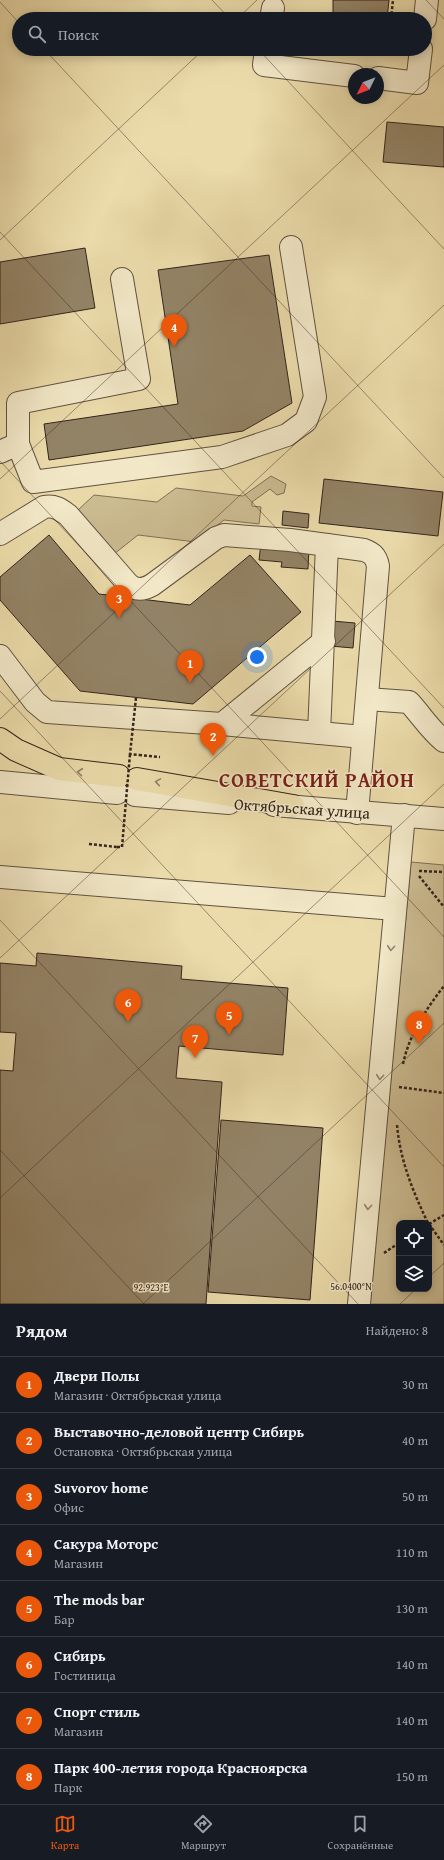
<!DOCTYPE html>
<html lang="ru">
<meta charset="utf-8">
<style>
:root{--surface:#171b24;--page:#242831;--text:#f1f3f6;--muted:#9ea1a6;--line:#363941;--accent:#ea580c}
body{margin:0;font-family:"Gentium Book Plus",serif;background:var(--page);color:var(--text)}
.controls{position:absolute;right:12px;bottom:12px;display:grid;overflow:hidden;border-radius:8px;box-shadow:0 2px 10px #0003}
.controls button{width:36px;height:36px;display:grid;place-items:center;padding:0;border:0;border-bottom:1px solid var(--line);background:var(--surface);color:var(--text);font:20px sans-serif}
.compass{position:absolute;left:348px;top:68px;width:36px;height:36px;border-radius:50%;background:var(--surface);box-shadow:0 2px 10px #0003;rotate:227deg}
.you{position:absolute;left:257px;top:657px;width:14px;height:14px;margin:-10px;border:3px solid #fff;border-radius:50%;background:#1a73e8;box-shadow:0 0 0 6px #1a73e833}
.badge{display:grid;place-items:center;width:26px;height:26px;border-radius:50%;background:var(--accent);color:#fff;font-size:13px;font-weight:700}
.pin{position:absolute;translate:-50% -33px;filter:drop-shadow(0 1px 2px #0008)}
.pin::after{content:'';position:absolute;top:21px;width:14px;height:12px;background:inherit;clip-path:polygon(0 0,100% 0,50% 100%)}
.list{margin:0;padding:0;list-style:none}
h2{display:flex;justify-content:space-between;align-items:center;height:52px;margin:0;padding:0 16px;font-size:17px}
h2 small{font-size:13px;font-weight:400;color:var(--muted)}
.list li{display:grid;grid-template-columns:26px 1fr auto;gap:12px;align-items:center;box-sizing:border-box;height:56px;padding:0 16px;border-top:1px solid var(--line)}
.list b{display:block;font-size:15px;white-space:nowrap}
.list p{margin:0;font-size:13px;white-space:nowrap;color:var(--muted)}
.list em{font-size:13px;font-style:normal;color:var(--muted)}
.icon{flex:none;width:22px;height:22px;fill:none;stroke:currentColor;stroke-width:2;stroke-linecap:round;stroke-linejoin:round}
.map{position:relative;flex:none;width:444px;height:1304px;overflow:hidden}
.search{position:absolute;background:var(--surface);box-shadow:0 2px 10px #0003;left:12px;right:12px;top:12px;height:44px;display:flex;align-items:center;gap:10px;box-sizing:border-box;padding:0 14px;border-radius:22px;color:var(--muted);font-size:15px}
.sheet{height:500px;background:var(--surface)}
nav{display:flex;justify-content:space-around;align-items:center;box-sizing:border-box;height:56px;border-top:1px solid var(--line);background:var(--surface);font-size:11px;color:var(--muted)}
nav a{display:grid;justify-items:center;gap:2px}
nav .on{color:var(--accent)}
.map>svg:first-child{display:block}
.green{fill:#ccbc92;stroke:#807057;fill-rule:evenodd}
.building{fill:#938366;stroke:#33241c}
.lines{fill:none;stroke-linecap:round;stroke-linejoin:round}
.minor-casing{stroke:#615240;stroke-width:24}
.major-casing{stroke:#33241c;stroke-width:24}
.path{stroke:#33241c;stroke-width:2.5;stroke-dasharray:3 2;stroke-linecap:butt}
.minor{stroke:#f2e8c8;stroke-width:22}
.major{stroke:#ebdbaa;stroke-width:22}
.path-bridge{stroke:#33241c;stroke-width:2.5;stroke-dasharray:3 2;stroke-linecap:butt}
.oneway{stroke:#8f8063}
.oneway2{stroke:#928672}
.ticks{fill:none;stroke:#33241c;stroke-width:1;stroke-opacity:0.45}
.labels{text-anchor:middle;stroke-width:3;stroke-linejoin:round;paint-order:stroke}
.street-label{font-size:16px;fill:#33241c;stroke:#f2e8c8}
.district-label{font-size:20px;font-weight:bold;letter-spacing:1px;fill:#7a1f14;stroke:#f2e8c8}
.ticks-label{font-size:10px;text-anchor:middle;fill:#33241c;stroke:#f2e8c8;stroke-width:3;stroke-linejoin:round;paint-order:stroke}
</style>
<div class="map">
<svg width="444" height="1304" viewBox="0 0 444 1304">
<rect width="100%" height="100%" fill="#ebdbaa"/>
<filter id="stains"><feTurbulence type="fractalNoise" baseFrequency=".005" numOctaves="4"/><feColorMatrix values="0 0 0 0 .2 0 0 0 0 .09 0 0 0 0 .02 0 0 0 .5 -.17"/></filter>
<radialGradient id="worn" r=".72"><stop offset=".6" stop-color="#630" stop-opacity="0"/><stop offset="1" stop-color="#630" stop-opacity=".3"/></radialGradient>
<g class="green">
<path d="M271 476 286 484 284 493 277 495 270 489 252 502V506L261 507 259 524 224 520 196 542 138 535 114 554 77 511 94 495 157 502 176 488 243 496Z"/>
<path d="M411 862 444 865V1304H370ZM399 1223H429V1289H399Z"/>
</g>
<g class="building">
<path d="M333 0H389L387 19H333Z"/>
<path d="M387 122 444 127V167L383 162Z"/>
<path d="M85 248 95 308 0 324V262Z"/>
<path d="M269 255 292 403 243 431 49 460 44 424 178 404 158 270Z"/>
<path d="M324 479 443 492 438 536 319 523Z"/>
<path d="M283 511 309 514 308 528 282 525Z"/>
<path d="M49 535 99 594 190 605 250 555 301 612 193 704 80 691 0 600V577Z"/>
<path d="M261 543 309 548 308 569 281 567 282 562 259 560Z"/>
<path d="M332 621 355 623 353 648 330 646Z"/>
<path d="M37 953 182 966 181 979 288 988 283 1055 179 1046 176 1078 222 1082 206 1304H0V1070L13 1071 16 1033 0 1032V963L36 966Z"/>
<path d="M221 1120 323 1128 310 1300 208 1292Z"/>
</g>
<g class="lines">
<defs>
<g id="minor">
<path d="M271 19 273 8"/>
<path d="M425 19 427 0"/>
<path d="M266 49 264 65 354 76"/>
<path d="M378 78 417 83 421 49"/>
<path d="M122 279 139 379 18 403V444L33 482 222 457 287 435 306 421 315 397 291 247"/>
<path d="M0 452 18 444"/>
<path d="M0 534 44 507C54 505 60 509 68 515L128 584C136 591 143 590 152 585L216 538 224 535 290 540 364 550C372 553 376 556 378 566L357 813"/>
<path d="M0 656 35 702 47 712 222 724 363 737"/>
<path d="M367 699 409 702C421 715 430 730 444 741"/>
<path d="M222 724 324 641"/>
<path d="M319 733 327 545"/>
<path d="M0 782 117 793"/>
<path d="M135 795 229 803"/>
<path d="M274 805 444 819"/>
<path d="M0 877 395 909"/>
<path d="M359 1304 404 815"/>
</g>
<g id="major">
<path d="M0 739 16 750 59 769 119 776"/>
<path d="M137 779 293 806"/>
</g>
</defs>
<use href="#minor" class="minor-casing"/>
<use href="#major" class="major-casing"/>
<g class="path">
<path d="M391 19 393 0"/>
<path d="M139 755 160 757"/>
<path d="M89 844 117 847"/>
<path d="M419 871 444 872"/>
<path d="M419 876 444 907"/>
<path d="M403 1064C409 1035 426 1009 444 986"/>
<path d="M399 1087 444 1093"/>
<path d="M397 1125C400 1160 413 1192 428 1223"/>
<path d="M429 1224 444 1245"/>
<path d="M429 1224 444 1215"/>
<path d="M384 1253 399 1243"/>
</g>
<use href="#minor" class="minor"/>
<use href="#major" class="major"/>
<g class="path-bridge">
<path d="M136 698 130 754 139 755"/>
<path d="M117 847H122L130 754"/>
</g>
</g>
<defs><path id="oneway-chevron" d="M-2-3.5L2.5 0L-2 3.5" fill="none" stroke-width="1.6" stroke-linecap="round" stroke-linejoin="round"/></defs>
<g class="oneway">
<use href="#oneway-chevron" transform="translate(80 772) rotate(-173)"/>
<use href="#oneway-chevron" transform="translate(158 782) rotate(-171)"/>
</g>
<g class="oneway2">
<use href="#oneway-chevron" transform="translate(391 948) rotate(95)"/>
<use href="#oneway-chevron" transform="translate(380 1077) rotate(95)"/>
<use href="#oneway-chevron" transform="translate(368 1207) rotate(95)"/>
</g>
<path class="ticks" d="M212 0 230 19M426 0 444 19M0 2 19 23M237 19 257 0M44 49 444 478M258 49 444 249M0 232 444 708M0 240 204 49M0 461 444 937M0 479 444 65M0 691 444 1167M0 719 444 305M0 920 358 1304M0 958 444 544M0 1150 144 1304M0 1198 444 784M429 1277 444 1263M143 1304 444 1023M400 1304 416 1289"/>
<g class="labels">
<g class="street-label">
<text transform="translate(302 808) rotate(4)" y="6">Октябрьская улица</text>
</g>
<g class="district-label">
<text x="317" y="787">СОВЕТСКИЙ РАЙОН</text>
</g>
</g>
<g class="ticks-label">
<text x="351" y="1290">56.0400°N</text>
<text x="151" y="1291">92.923°E</text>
</g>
<rect width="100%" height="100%" filter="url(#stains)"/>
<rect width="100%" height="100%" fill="url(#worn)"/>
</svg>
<div class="controls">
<button><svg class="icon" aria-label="locate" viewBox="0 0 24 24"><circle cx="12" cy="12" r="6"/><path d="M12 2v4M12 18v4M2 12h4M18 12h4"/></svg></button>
<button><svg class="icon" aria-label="layers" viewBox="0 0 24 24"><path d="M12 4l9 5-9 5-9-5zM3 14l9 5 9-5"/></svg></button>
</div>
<svg class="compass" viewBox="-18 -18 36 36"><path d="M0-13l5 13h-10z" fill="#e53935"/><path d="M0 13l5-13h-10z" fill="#9ea1a6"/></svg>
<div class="you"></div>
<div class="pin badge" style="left:190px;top:683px">1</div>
<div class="pin badge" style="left:213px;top:756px">2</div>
<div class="pin badge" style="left:119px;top:618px">3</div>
<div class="pin badge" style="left:174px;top:347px">4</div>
<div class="pin badge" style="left:229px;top:1035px">5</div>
<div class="pin badge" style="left:128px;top:1022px">6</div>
<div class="pin badge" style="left:195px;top:1058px">7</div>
<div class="pin badge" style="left:419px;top:1044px">8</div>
<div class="search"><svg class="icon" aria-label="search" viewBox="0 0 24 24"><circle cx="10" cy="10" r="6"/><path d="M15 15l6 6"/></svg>Поиск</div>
</div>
<section class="sheet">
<h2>Рядом<small>Найдено: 8</small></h2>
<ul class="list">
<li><span class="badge">1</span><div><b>Двери Полы</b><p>Магазин · Октябрьская улица</p></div><em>30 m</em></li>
<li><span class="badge">2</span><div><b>Выставочно-деловой центр Сибирь</b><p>Остановка · Октябрьская улица</p></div><em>40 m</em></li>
<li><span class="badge">3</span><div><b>Suvorov home</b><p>Офис</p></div><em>50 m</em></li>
<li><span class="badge">4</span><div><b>Сакура Моторс</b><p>Магазин</p></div><em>110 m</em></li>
<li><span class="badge">5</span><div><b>The mods bar</b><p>Бар</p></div><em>130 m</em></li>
<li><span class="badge">6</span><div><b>Сибирь</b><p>Гостиница</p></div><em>140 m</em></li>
<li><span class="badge">7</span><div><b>Спорт стиль</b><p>Магазин</p></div><em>140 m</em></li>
<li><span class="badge">8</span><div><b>Парк 400-летия города Красноярска</b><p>Парк</p></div><em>150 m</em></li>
</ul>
</section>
<nav>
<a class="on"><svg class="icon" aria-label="map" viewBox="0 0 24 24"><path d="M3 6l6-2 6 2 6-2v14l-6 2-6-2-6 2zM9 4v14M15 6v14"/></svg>Карта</a>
<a><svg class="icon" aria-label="directions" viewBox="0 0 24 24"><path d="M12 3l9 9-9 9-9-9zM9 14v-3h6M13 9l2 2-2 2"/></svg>Маршрут</a>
<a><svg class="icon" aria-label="saved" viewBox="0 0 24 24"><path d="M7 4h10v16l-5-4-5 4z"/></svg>Сохранённые</a>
</nav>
